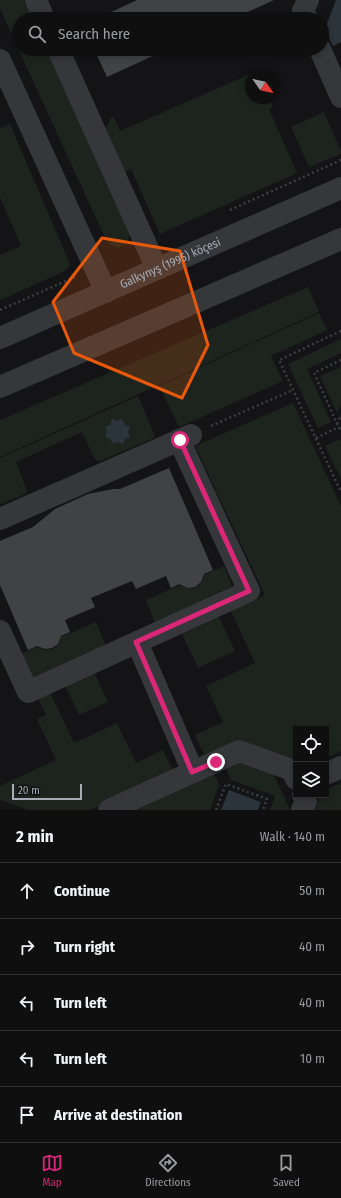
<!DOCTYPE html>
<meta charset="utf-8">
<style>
:root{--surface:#0f0f10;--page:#1d1d1e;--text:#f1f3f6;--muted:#9b9c9f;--line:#2f2f30;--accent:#db2777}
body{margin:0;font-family:"Fira Sans Condensed",sans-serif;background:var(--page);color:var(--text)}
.controls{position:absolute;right:12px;bottom:12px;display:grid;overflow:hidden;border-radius:0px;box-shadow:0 2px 6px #0003}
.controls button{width:36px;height:36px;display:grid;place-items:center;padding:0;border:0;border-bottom:1px solid var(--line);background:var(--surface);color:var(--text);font:20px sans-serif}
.compass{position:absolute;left:245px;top:68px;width:36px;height:36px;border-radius:50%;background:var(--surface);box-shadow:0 2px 6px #0003;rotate:124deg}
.scale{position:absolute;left:12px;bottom:10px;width:70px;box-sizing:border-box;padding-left:4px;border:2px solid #a6acb6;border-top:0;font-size:11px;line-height:14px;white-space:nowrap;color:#a6acb6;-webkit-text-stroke:3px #0f1011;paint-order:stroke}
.stop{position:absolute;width:12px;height:12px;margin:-9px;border:3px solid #db2777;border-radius:50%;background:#fff}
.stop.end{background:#db2777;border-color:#fff;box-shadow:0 1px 4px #0008}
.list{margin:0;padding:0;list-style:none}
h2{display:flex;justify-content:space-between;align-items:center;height:52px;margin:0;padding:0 16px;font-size:17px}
h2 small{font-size:13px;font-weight:400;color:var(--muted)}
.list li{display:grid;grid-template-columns:26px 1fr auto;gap:12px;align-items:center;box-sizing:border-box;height:56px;padding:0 16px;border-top:1px solid var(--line)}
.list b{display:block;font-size:15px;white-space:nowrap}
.list em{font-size:13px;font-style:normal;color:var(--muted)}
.icon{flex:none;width:22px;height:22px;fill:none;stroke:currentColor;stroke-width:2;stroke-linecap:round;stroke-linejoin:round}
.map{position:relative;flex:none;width:341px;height:810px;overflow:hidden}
.search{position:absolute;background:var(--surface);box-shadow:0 2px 6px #0003;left:12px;right:12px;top:12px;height:44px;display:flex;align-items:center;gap:10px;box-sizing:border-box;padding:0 14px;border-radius:22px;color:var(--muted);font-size:15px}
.sheet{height:332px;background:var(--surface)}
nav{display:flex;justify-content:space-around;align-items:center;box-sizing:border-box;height:56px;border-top:1px solid var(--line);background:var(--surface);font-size:11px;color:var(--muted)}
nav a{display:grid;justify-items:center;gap:2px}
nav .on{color:var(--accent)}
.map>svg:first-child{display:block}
.green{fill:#1d241d}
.water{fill:#2b343a}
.building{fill:#404246}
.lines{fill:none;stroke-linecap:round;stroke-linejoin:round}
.path{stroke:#3c3e42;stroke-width:2.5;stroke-dasharray:2 3;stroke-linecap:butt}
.minor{stroke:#35373b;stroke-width:22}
.route{stroke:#db2777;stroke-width:5}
.marked{fill:#e8590c;fill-opacity:0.2;stroke:#e8590c;stroke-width:3;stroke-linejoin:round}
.labels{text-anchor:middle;stroke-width:3.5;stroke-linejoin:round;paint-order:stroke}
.street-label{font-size:12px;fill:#a6acb6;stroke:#0f1011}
</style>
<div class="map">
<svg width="341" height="810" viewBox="0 0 341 810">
<rect width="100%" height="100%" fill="#141416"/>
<g class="green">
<path d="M0 0H24L32 19H19V49H46L129 229C132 246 117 254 106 240L0 9Z"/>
<path d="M257 71 258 74H251V98H269L273 107 269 109 297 173 160 234 131 169 123 173 105 129 111 118 114 117 120 131Z"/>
<path d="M324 112 341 151V154L309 167 291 127Z"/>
<path d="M10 124 70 264 69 267 63 272 0 300V255L21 246 0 197V128Z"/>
<path d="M308 287 319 312 0 457V420Z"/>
<path d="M319 313 327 330 271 356 283 381 186 424 180 426 178 425 159 386Z"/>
<path d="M341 339V353L307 369 331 422 318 428 288 364Z"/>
<path d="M341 367V404L337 413 320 376Z"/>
<path d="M138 396 154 434V437L152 439 100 461H97L94 458 82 432 16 462 27 491 25 494 0 504V458Z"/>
<path d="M293 403 341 506V751L326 758V729H296V760L240 740 205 757 195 735 223 722 206 686 255 663 231 611 265 595 195 446Z"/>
<path d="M340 439 341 442V479L325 446Z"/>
<path d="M224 566 232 586 155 623 146 600 180 585C192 592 201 588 204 575Z"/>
<path d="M219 617 235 651 198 668 182 634Z"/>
<path d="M96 622 106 646 29 682 18 655 37 647C50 653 57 650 61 637Z"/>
<path d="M94 672 108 702 79 715 65 685Z"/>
<path d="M50 692 74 743 117 723 136 763 163 750 173 771 91 810H28L0 800V786L56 760 37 719 46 715 38 698Z"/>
<path d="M239 762 274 775 290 810H270L275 796 231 780 226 768Z"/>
<path d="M214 773 219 785 210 810H134Z"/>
<path d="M341 783V810H315L320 795H326V790Z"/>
</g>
<g class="water">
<path d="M336 0H341V42L333 46 325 29Z"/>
<path d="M112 419 117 421 122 419 125 425 130 427 128 432 130 437 125 439 123 444 117 442 113 444 110 439 105 437 107 432 105 427 110 425Z"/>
<path d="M229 790 261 802 258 810H221Z"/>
</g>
<g class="building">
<path d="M137 0H274L233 19H96Z"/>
<path d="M94 49H168L107 77Z"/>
<path d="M169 468 213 570 204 574 201 582 195 587 188 588 179 584 171 588 166 576 136 589 132 581 91 598 95 607 65 620 70 632 61 636 58 644 52 648 45 649 37 646 28 650 0 585V541L33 527 55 509 88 494 113 489H120Z"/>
</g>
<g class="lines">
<g class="path">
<path d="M230 210 341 160"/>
<path d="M0 310 75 277"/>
<path d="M341 331 279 360 341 492"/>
<path d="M341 360 314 373 341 432"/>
<path d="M337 424 341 415"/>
<path d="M211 426 293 390"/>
<path d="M316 438 339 427"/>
<path d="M216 810 226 784 267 799 263 810"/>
</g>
<g class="minor">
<path d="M36 0 44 19"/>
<path d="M307 19 303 11 308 0"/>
<path d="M58 49 157 269"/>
<path d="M320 49 341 97"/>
<path d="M0 60 106 292"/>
<path id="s1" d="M0 338 341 188"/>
<path d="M0 387 341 239"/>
<path d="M0 519 191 435"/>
<path d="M0 631 28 692 249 591 179 440"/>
<path d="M137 642 193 772"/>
<path d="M326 774 341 767"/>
<path d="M109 810 239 751 292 770 296 779"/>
<path d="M302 810 306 801 303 795"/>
</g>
</g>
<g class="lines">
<path class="route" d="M180 440 249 591 136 642 192 772 216 762"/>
</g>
<path class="marked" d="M102 238 180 251 208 345 182 398 74 353 53 302Z"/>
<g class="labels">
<g class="street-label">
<text dy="4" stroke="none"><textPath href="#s1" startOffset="186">Galkynyş (1995) köçesi</textPath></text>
</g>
</g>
</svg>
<div class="controls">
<button><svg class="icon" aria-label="locate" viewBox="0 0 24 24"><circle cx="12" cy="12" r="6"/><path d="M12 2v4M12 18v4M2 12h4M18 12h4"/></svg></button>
<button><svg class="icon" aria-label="layers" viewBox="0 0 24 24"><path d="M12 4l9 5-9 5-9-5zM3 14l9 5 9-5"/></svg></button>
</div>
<svg class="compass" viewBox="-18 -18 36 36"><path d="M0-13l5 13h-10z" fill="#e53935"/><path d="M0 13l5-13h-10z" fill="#9b9c9f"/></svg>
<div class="scale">20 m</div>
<div class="stop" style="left:180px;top:440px"></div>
<div class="stop end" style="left:216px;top:762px"></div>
<div class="search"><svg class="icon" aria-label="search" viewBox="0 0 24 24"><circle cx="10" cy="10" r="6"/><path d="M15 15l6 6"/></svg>Search here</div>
</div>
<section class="sheet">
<h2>2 min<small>Walk · 140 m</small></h2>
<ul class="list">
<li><svg class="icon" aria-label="ahead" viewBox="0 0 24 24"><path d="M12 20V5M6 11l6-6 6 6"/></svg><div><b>Continue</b></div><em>50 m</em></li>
<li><svg class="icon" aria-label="right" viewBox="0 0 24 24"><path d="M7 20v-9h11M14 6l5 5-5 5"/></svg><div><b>Turn right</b></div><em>40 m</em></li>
<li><svg class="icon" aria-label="left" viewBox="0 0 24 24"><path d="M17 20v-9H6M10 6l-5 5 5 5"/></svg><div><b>Turn left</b></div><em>40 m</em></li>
<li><svg class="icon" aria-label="left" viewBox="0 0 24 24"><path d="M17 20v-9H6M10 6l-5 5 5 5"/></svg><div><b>Turn left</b></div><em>10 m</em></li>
<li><svg class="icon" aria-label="arrive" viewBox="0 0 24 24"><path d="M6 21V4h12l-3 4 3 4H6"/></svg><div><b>Arrive at destination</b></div></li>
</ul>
</section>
<nav>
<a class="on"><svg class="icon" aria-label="map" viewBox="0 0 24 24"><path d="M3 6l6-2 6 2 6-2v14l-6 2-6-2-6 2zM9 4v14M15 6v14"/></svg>Map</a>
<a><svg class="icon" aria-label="directions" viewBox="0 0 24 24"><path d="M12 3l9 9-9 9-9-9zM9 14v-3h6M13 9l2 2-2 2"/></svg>Directions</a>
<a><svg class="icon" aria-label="saved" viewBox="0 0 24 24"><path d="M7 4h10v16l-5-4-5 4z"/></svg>Saved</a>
</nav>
